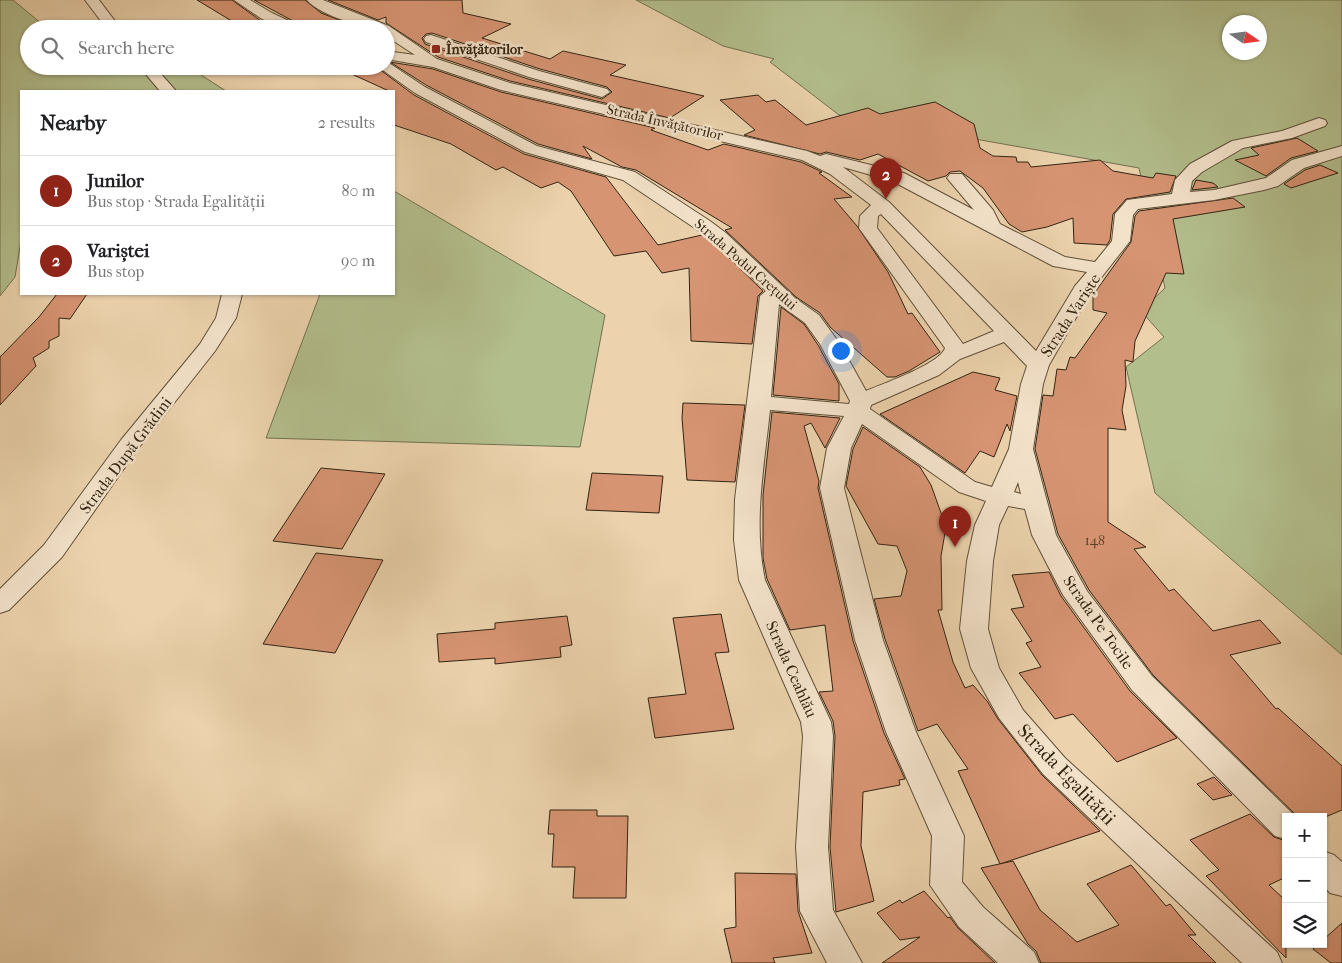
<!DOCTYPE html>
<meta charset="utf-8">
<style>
:root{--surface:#fff;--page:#f6f6f6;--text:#202124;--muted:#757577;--line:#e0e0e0;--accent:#8f2418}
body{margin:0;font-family:"IM FELL French Canon",serif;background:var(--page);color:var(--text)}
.controls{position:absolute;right:15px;bottom:15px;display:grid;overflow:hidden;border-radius:0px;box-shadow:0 1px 4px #0004}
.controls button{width:45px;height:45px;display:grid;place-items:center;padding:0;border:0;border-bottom:1px solid var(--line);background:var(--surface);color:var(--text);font:25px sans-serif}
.compass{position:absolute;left:1222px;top:15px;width:45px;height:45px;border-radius:50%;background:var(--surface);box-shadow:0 1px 4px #0004;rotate:103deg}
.you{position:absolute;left:840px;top:350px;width:18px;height:18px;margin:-12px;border:4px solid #fff;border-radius:50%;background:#1a73e8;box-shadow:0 0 0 8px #1a73e833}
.badge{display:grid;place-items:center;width:32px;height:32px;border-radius:50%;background:var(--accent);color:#fff;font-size:16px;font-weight:700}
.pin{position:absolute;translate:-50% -41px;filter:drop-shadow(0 1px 2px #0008)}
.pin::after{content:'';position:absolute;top:26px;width:18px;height:15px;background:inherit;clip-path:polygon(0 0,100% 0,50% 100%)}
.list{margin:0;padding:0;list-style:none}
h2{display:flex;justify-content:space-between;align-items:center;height:65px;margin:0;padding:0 20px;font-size:21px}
h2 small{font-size:16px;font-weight:400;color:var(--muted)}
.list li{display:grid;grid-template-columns:32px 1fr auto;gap:15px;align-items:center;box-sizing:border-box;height:70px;padding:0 20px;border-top:1px solid var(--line)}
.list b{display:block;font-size:19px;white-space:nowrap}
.list p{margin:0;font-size:16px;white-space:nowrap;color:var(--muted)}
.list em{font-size:16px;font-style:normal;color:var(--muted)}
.icon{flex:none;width:28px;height:28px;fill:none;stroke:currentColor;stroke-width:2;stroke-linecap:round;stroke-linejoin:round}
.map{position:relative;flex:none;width:1342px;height:963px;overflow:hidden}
.search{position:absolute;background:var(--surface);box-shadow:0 1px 4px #0004;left:20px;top:20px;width:375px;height:55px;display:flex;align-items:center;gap:12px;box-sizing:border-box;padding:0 18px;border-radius:28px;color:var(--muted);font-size:19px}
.panel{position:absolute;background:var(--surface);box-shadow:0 1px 4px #0004;left:20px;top:90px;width:375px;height:205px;border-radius:0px}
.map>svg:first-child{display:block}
.green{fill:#b3be8d;stroke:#727150;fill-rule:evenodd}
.building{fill:#d79473;stroke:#312412;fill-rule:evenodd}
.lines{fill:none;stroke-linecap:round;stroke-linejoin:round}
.street-casing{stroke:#605039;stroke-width:2}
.street{fill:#f3e2ca;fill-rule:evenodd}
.poi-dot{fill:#8f2418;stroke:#f3e2ca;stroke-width:2}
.labels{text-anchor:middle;stroke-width:5;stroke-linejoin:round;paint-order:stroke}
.far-poi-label{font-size:14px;font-weight:bold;fill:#312412;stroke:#f3e2ca;text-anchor:start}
.far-street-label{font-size:14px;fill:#312412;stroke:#f3e2ca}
.number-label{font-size:14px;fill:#5a402a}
.street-label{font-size:16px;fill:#312412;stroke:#f3e2ca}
.near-street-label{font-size:19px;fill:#312412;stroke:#f3e2ca}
</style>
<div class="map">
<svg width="1342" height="963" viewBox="0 0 1342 963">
<rect width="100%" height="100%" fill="#ecd3ad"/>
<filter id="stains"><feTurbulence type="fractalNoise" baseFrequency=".004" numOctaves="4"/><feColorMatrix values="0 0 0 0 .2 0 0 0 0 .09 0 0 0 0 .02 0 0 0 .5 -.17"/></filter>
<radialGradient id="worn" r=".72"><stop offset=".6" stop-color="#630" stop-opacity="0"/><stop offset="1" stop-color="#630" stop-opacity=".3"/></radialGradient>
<g class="green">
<path d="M0 0H13L48 29H29V66H187L226 91H21V241L15 277 0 296Z"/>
<path d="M636 0H1342V655L1155 493 1126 367 1164 337 1141 311 1165 288 1139 168 839 115 770 62 774 59 723 46ZM1230 22H1260V52H1230Z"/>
<path d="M394 191 605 315 580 447 266 438 320 294H394Z"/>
</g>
<g class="building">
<path d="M197 0H232L261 21 281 29H245Z"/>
<path d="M254 0H305L321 13 355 26 344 29H308Z"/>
<path d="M328 0H462L463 13 511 24 482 38 550 59 563 51 626 65 610 75 704 96 670 118 510 81 438 57 386 23V17L378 20ZM432 33 540 69 607 87 612 92 602 99 528 79 425 44 422 38 426 34Z"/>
<path d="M390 62 433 69 501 92 655 128 651 130 708 150 724 144 801 162 822 172 819 173 852 197 834 199 857 226 888 272 908 314 912 313 940 352 909 371 895 377H887L830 327 820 313 796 297 725 230 732 228 636 170 622 167 583 146 592 159 538 144 426 85Z"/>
<path d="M334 66H375L414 95 524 154 606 177 658 245 702 235 713 242 763 291 758 296 752 344 691 341 689 268 662 273 646 251 614 256 571 191 558 182 541 188 503 167 496 170 451 144 394 125V91H389Z"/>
<path d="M758 95 766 102 775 100 806 125 868 108 880 114 935 102 974 124 980 148 993 156 1016 157 1017 162H1028L1031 167 1100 160 1113 171 1153 178 1156 173 1176 176 1170 192 1126 199 1113 214 1110 240 1107 245 1074 243 1073 218 1047 227 1022 232 1009 224 983 188 960 171 950 172 946 176 928 181 878 154 860 160 826 152 820 154 744 135 755 130 720 100Z"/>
<path d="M1297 138 1318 151 1291 158 1266 176 1235 160 1259 155 1251 148Z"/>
<path d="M1320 165 1338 173 1291 188 1284 184 1305 170Z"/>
<path d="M1196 180 1213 183 1218 187 1192 190Z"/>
<path d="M1233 198 1245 207 1173 219 1184 274 1166 273 1135 341 1133 362 1125 360 1126 386 1122 410 1126 430 1108 428V522L1146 547 1134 549 1169 591 1174 589 1213 631 1260 620 1281 643 1230 655 1276 709 1278 708 1342 766V810L1323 818 1298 817 1153 675 1089 590 1058 534 1035 449 1043 395 1053 396 1057 369 1066 370 1070 357 1075 358 1107 313 1093 310V295L1131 242 1135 216 1139 211Z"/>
<path d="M57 294H87L70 319 59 318V336L49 341V348L33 358 36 366 0 405V357L39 317Z"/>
<path d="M781 307 804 324 818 345 839 384V401L773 395Z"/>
<path d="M973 372 1000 378 995 390 1017 396 1010 431 1007 424 994 457 980 451 965 473 880 414Z"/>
<path d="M683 403 745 405 735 482 687 480 682 418Z"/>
<path d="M772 412 840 418 825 448 811 423 804 426 819 481 818 488 853 641 884 733 905 779 899 780 900 785 863 792 861 846 874 901 836 912 830 847 835 736 833 721 819 692 833 691 825 625 790 630 767 579 763 558V495Z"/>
<path d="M863 427 920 467 931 485 946 527 941 556 942 610H938L953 662 965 688 973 685 987 701 998 719 1042 775 1100 831 1000 864 958 771 968 769 937 724 918 731 885 639 874 599 901 596 907 571 897 546 878 544 846 486 853 449Z"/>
<path d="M321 468 385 474 342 549 273 541Z"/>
<path d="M592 473 663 476 659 513 586 510Z"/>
<path d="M316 553 383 560 335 653 263 644Z"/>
<path d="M1049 572 1061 596 1130 691 1177 738 1117 762 1073 714 1055 719 1019 673 1041 667 1026 643 1032 641 1011 609 1024 607 1012 575Z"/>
<path d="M721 614 729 652 715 653 734 729 655 738 648 698 686 694 673 618Z"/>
<path d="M567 616 572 645 560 647 561 657 495 664V658L439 662 437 634 495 629V623Z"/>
<path d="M1214 777 1232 795 1213 800 1197 784Z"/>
<path d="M550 810H597V816H628L626 898H573L575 867H552L554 834H548Z"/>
<path d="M1250 814 1274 837 1286 841V877L1269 885 1286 901V958L1206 876 1219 870 1190 840Z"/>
<path d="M1013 861 1040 910 1077 942 1119 925 1087 884 1131 865 1166 906 1170 904 1196 935H1188L1216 963H1041L1036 951 1028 944 981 868Z"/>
<path d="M735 873 796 874 798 911 812 953 773 958 775 963H732L724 929 736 927Z"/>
<path d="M924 891 948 918 950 917 958 928 995 963H882L920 937 900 940 877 913 900 900 902 903Z"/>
<path d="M1342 923V963H1331L1313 949 1319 944H1323V940Z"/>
</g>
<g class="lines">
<defs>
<g id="street">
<path d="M85 0H99L121 29H107Z"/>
<path d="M234 0H250L272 13 306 29H286L262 19Z"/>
<path d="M307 0H323L389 26 437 59 510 83 807 151 820 156 826 154 904 173 974 210 947 178 950 174H962L993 210 1000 224 1065 257 1095 262 1112 241 1115 214 1127 200 1172 194 1175 180 1190 164 1232 141 1282 131 1319 118 1325 120 1327 123 1325 126 1292 138 1243 148 1202 172 1192 181 1190 192 1214 190 1266 178 1292 160 1342 146V156L1304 168 1278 186 1264 190 1214 200 1138 209 1133 215 1130 241 1093 288 1049 365 1043 384 1033 449 1056 535 1087 591 1152 676 1296 817H1286V839L1275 836 1132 690 1063 595 1032 535 1025 509 1008 506 999 525 993 561 988 629 999 668 1023 710 1065 758 1277 952 1282 963H1242L1043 774 999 718 971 668 960 629 967 561 975 525 986 501 959 492 862 424 851 448 844 488 883 640 916 732 964 836 962 882 983 907 1034 952 1039 963H998L959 927 930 885 932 836 886 732 855 640 820 488 827 448 844 416 770 410C764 468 753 522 765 580L831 722 833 736 828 847 833 910 862 963H827L800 911 796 847 803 736 801 722 739 580 734 540 735 499 760 296 766 291 714 241 623 180 525 152 415 93 377 66H386V62L389 63 425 87 537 146 635 172 710 221 726 233 795 298 819 315 840 344 866 391C882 384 940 364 945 348L859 228 860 216 871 205 830 174 802 160 501 90 433 67 386 59V51L415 55 386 36V29C367 29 320 16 307 0ZM843 167 892 181 1053 266 1087 272 1075 286 1036 351 889 202ZM881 214 994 331 963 344 877 228 878 216ZM779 304 805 323 820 344 850 401 849 404 771 397ZM1004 342 1027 366 1021 384 1009 449 992 487 975 482 870 409 871 405 939 375 960 359ZM1018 482 1021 494 1014 492Z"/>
<path d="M431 35 539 71 607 89 610 92 602 97 529 77 426 42 424 39 426 36Z"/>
<path d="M139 66H154L176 91H160Z"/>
<path d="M222 294H242L236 318 215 351 137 450 62 557 9 610 0 613V589L44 545 121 440 200 344 216 318Z"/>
<path d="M1323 851 1334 855 1342 862V896L1330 893 1323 885Z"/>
</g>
</defs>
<use href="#street" class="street-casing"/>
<use href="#street" class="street"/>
</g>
<rect class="poi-dot" x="431" y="44" width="10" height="10" rx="2.5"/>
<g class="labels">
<g class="far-poi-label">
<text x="446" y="54">Învățătorilor</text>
</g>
<g class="far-street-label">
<text transform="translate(665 122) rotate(13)" y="5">Strada Învățătorilor</text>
<text transform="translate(746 264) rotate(41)" y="5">Strada Podul Crețului</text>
</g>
<g class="number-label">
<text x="1095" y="545">148</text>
</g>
<g class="street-label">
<text transform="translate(1070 315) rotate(-57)" y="6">Strada Variște</text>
<text transform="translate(125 455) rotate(-53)" y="6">Strada După Grădini</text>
<text transform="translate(1099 622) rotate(55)" y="6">Strada Pe Tocile</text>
<text transform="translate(792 669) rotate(66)" y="6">Strada Ceahlău</text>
</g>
<g class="near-street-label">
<text transform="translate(1067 774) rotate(46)" y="7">Strada Egalității</text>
</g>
</g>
<rect width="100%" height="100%" filter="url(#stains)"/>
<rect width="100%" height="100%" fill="url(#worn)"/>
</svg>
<div class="controls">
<button>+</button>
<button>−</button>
<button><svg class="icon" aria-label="layers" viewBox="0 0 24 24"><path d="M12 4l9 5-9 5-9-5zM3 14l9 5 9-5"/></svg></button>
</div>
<svg class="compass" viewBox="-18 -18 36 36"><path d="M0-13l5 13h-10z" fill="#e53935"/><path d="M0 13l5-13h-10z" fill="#757577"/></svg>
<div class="you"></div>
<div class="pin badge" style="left:955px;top:547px">1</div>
<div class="pin badge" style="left:886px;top:199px">2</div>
<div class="search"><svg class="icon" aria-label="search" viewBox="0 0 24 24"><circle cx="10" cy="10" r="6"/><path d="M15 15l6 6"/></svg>Search here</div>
<section class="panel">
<h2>Nearby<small>2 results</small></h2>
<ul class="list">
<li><span class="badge">1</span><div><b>Junilor</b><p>Bus stop · Strada Egalității</p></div><em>80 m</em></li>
<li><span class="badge">2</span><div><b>Variștei</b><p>Bus stop</p></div><em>90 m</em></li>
</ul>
</section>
</div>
